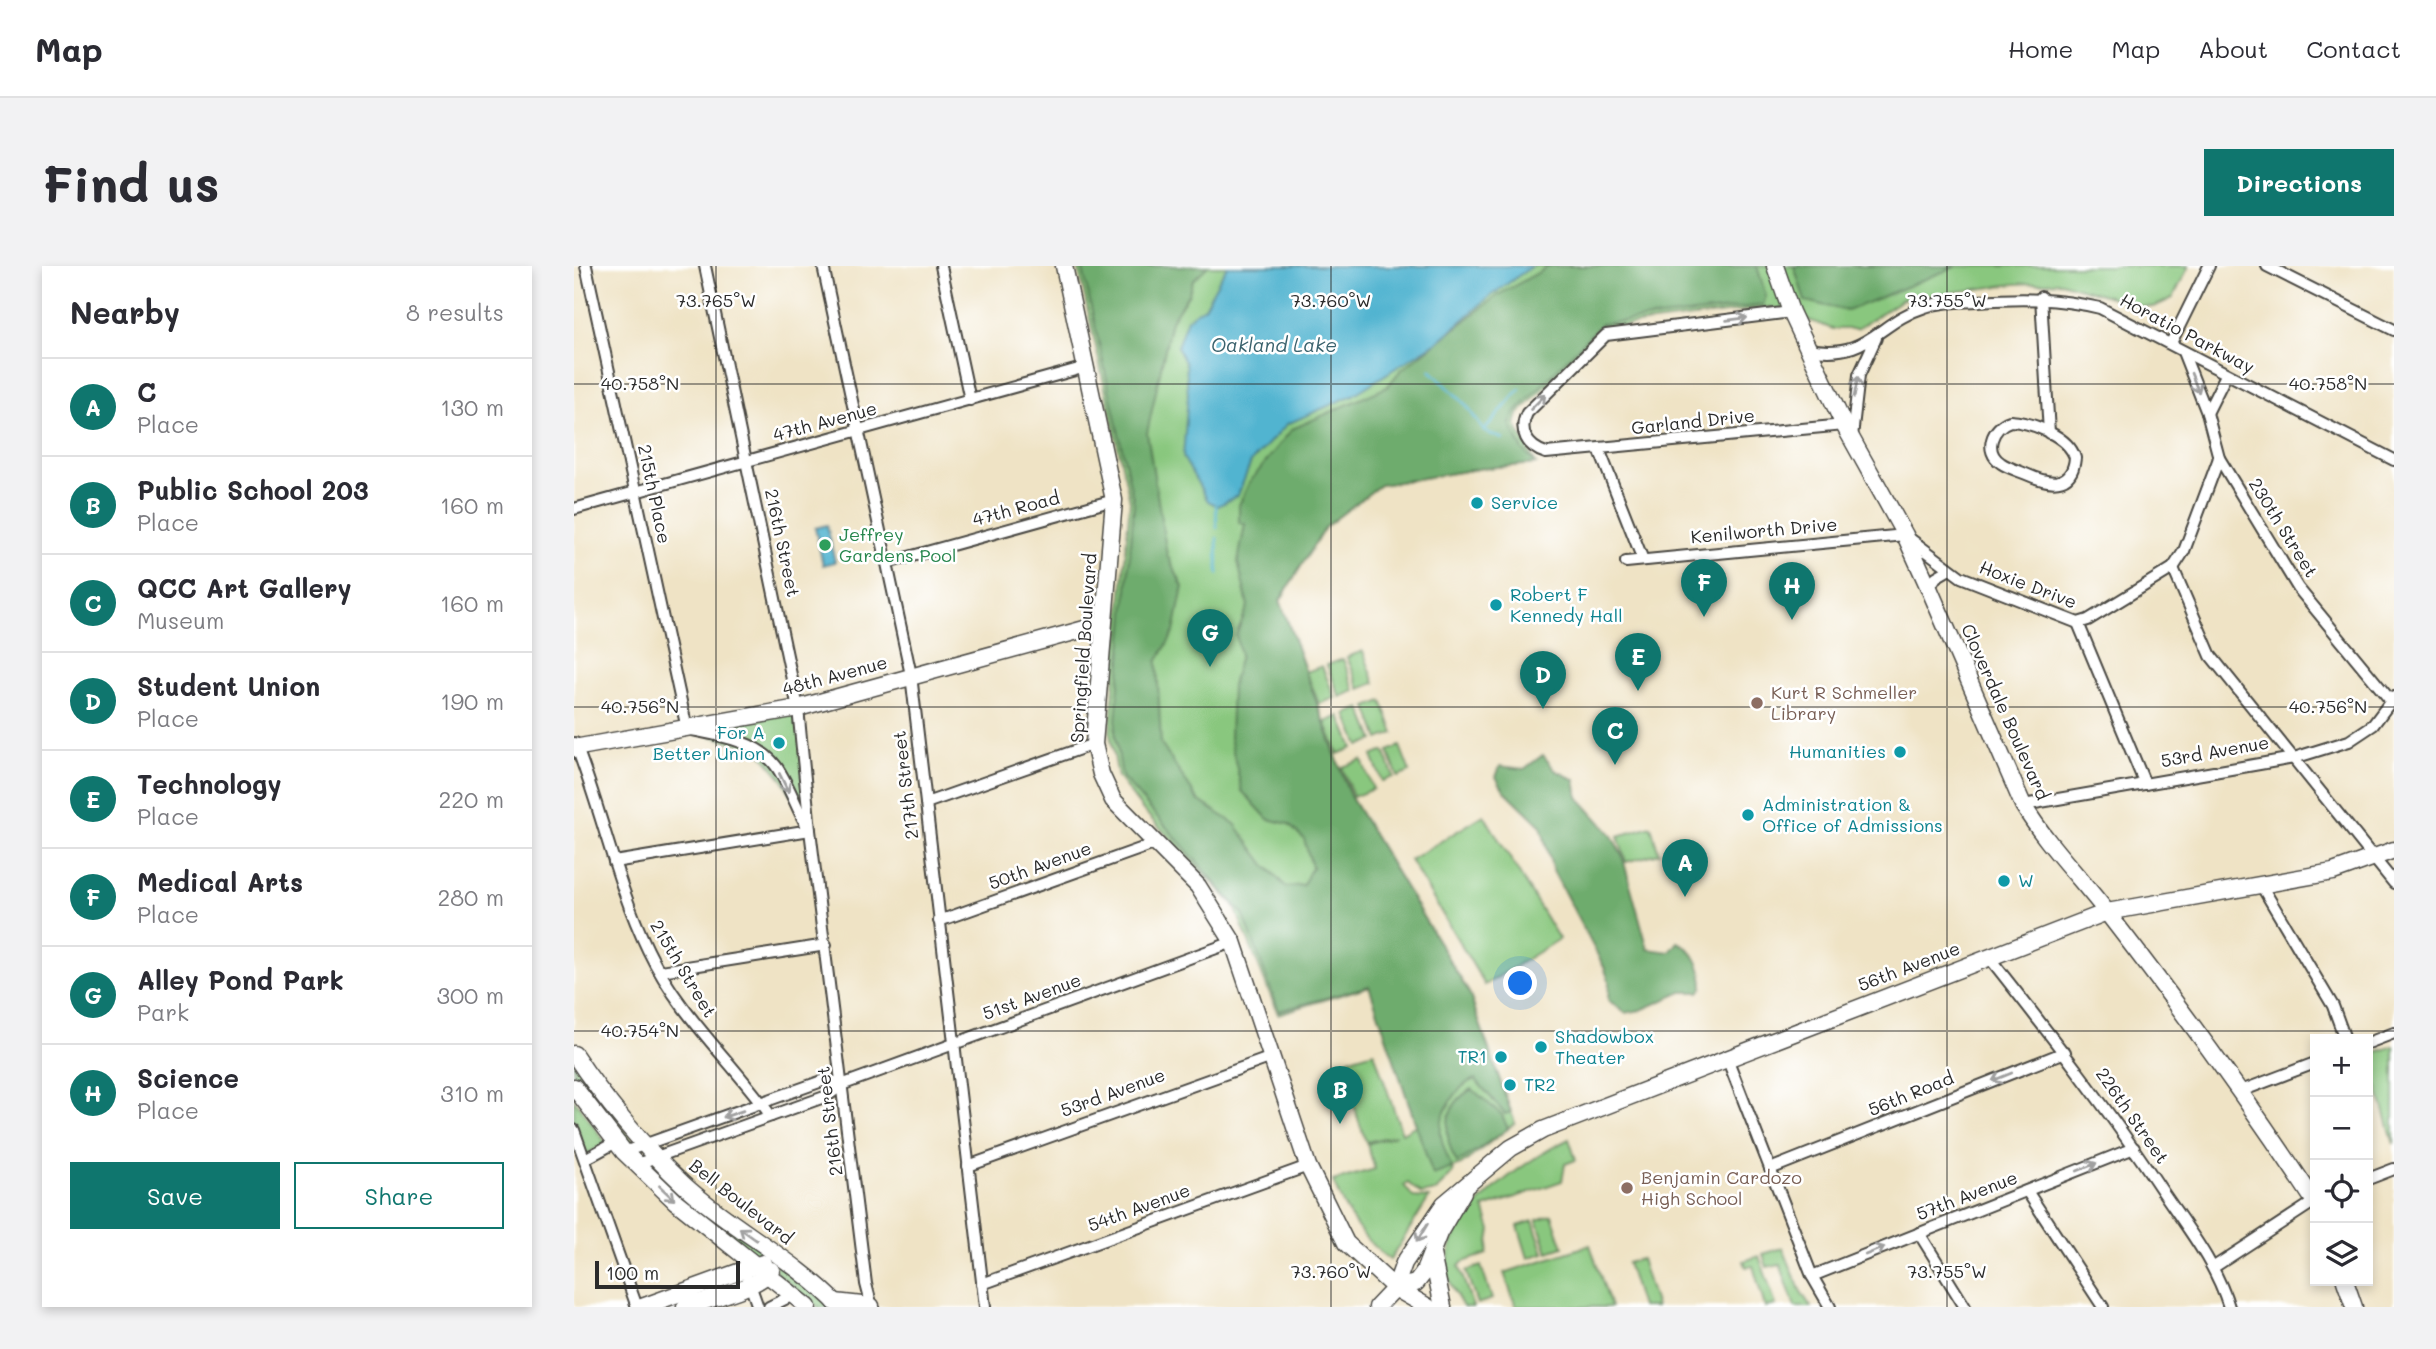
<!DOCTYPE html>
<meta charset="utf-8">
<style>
:root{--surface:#fff;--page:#f2f2f3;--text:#2b2b33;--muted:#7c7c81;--line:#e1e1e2;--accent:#0f766e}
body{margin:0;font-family:Mali,sans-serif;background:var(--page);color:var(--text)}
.controls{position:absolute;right:21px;bottom:21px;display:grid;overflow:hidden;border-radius:0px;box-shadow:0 4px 10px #0003}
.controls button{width:63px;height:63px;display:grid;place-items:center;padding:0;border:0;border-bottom:2px solid var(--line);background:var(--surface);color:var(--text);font:35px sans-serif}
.scale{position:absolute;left:21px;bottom:18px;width:145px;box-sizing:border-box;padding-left:7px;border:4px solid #2b2b2b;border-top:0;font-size:19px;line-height:24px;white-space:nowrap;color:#2b2b2b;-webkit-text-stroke:5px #fff;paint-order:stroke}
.you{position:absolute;left:947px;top:718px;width:24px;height:24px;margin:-18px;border:5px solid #fff;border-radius:50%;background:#1a73e8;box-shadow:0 0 0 10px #1a73e833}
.badge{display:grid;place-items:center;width:46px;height:46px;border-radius:50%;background:var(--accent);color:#fff;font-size:23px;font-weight:700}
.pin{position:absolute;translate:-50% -58px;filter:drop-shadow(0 2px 4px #0008)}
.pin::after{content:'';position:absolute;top:37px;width:24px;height:21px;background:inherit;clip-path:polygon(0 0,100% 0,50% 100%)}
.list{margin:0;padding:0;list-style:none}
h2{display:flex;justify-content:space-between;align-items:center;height:91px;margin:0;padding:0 28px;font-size:30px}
h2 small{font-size:23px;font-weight:400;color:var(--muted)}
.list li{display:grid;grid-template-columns:46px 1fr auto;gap:21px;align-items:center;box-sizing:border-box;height:98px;padding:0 28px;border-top:2px solid var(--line)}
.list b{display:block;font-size:26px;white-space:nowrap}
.list p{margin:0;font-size:23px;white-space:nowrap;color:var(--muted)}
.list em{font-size:23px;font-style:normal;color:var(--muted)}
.actions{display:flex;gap:14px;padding:21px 28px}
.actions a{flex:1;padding:16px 0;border:2px solid var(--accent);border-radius:0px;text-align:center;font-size:24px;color:var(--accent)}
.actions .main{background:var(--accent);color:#fff}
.icon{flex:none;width:38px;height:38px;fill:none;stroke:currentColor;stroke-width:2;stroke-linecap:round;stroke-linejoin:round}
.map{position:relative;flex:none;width:1820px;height:1041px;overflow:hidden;border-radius:0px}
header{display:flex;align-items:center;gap:42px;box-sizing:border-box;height:98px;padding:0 35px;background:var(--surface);border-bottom:2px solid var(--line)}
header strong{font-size:33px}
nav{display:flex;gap:38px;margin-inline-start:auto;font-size:24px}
.intro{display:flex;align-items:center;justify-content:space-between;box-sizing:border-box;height:168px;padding:0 42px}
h1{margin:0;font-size:49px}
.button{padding:18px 32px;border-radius:0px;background:var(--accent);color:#fff;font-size:24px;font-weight:700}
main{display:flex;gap:42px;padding:0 42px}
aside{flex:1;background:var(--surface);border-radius:0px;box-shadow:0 4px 10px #0003}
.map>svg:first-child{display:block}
.green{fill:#89c77e;stroke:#5a7954;stroke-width:2}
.forest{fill:#6eac6d;stroke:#4c6c4c;stroke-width:2}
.water{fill:#51b4d0;stroke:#3e707e;stroke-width:2}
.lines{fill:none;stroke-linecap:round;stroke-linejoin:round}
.stream{stroke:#51b4d0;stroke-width:2.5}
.street-casing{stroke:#484742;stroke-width:14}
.secondary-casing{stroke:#484742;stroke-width:19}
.street{stroke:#fff;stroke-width:10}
.secondary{stroke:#fff;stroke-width:16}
.oneway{stroke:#a0a0a0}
.ticks{fill:none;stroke:#2b2b2b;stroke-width:2;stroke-opacity:0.45}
.culture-dot{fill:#0f9aa8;stroke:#fff;stroke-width:2.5}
.leisure-dot{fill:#2e9e5b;stroke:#fff;stroke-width:2.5}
.education-dot{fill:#8d6e63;stroke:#fff;stroke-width:2.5}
.labels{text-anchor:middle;stroke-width:5;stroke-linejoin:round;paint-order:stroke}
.street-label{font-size:18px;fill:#2b2b2b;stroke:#fff}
.culture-label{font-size:18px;fill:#0d838f;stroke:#fff;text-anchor:start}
.leisure-label{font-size:18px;fill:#27864d;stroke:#fff;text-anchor:start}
.education-label{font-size:18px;fill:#785e54;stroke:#fff;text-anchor:start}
.water-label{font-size:19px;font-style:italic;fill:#3a626d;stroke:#fff}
.ticks-label{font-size:18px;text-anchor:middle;fill:#2b2b2b;stroke:#fff;stroke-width:5;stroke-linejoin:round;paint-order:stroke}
</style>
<header>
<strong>Map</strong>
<nav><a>Home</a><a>Map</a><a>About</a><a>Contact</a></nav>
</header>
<div class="intro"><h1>Find us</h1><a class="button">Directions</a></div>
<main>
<aside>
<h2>Nearby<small>8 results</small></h2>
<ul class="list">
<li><span class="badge">A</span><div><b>C</b><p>Place</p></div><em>130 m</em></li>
<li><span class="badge">B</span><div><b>Public School 203</b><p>Place</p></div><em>160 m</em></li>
<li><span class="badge">C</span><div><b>QCC Art Gallery</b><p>Museum</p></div><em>160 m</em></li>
<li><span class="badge">D</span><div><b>Student Union</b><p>Place</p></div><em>190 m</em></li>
<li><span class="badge">E</span><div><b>Technology</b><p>Place</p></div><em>220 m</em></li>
<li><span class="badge">F</span><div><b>Medical Arts</b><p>Place</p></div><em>280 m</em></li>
<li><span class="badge">G</span><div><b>Alley Pond Park</b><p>Park</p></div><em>300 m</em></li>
<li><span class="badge">H</span><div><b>Science</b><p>Place</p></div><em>310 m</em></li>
</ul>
<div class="actions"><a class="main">Save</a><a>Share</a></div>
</aside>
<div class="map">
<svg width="1820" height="1041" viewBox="0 0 1820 1041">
<rect width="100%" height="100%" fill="#fff"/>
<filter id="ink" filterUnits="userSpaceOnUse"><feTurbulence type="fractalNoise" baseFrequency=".0143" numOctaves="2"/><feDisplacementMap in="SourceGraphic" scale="14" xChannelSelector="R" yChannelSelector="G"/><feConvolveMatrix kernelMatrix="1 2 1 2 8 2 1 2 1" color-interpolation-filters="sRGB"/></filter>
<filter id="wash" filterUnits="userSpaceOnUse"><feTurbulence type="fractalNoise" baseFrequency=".00686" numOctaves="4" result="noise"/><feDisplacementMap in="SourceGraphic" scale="28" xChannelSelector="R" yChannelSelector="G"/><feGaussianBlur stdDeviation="1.57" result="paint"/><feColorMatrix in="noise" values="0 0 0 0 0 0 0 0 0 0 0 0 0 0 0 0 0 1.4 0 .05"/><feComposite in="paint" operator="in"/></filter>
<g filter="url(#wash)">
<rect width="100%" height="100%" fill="#efe3c5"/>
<g class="green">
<path d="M504 0H1615L1599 32 1580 41 1566 40 1487 16 1441 18 1329 33 1283 63H1259L1198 41 1031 62 944 148 941 158 962 198 910 202 806 219 751 261 706 335 732 406 748 400 761 432 745 438 734 410 776 530 895 727 941 857 887 899 878 902 879 907 862 925 847 928 834 917 830 919 839 931 855 932 816 994C788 974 771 947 759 915L801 903 793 878 822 869 792 876 765 796 800 786 828 867 842 859 796 720 704 748 660 639 569 544 544 511 536 468 556 235Z"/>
<path d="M789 385 801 417 786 423 773 391Z"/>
<path d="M769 393 781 425 766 431 753 399Z"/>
<path d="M808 435 820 467 805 473 793 441Z"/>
<path d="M224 442 236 564 208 512 184 484 113 463Z"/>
<path d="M787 442 800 474 785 480 772 448Z"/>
<path d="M766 450 779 482 764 488 751 456Z"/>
<path d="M826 480 836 506 824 511 814 485Z"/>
<path d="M810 485 820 511 808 515 798 490Z"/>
<path d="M788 494 799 523 779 531 768 501Z"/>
<path d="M910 549 985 673 911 719 836 594Z"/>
<path d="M1077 560 1085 587 1052 596 1044 570Z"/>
<path d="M1820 780V878L1794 789Z"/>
<path d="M0 796 59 876 53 879 0 814Z"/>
<path d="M0 833 32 877 12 889 0 853Z"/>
<path d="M995 873 1002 894 991 898 988 915 910 942 917 964 913 988 889 996 885 1000 899 1041H889C883 1030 875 1020 874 1007 867 950 952 894 995 873Z"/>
<path d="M79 897 192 986 191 991 187 994 138 960 75 901Z"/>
<path d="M978 949 989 981 974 986 963 954Z"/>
<path d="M959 955 970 987 954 992 944 960Z"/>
<path d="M1016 979 1037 1041H942L930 1007Z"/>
<path d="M1209 982 1226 1024 1237 1041H1221L1206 998 1193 1001 1189 988Z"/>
<path d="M1185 990 1202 1039 1191 1041 1179 1000 1172 1001 1170 995Z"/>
<path d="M1067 993 1082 1041H1067L1053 997Z"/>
<path d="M203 997 259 1041H244L201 1005Z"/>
<path d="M907 1000 918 1033 903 1038 892 1005Z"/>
</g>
<g class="forest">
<path d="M508 0H634L619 14 615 27 597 55 573 167 593 289 609 321 600 366 583 396 587 478 624 534 661 558 692 600 712 621 729 619 738 601 730 573 714 558 694 553 668 525 656 472 658 419 666 389 662 369 674 340 664 296 671 258 665 257V239L675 217 718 163 813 121 826 105 924 29 976 0H1183L1192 30 1189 39 1027 58 941 147 936 158 949 184 962 198 910 202 806 219 751 261 706 334 776 530 895 727 937 846 931 848 901 813C883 819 864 850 867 869 868 880 874 891 878 902L859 909 795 720 705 745 669 648 548 511 541 467 560 237Z"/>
<path d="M1220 0H1383L1273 45 1231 35Z"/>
<path d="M969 489 981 504 1001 514 1004 531 1037 568 1048 589 1074 683 1096 686 1104 676C1120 683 1129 703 1129 721L1125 726H1108L1067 744 1051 747 1034 734 1035 715 1030 701 979 605 967 560 930 524 922 511 926 500 950 503Z"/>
<path d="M898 823 928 849 934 863 883 897C868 871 869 839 898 823Z"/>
</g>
<g class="water">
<path d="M653 0H958L915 31 866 74 779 129 713 158 677 196 664 229 644 240 634 235 609 191 614 129 612 98 603 81 613 53 630 41Z"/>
<path d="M253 259 261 296 249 299 241 262Z"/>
</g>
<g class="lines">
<g class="stream">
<path d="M856 104 892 139 910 165 946 123"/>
<path d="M910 165 929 173"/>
<path d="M642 239 643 262"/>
<path d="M643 272 644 308"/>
</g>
</g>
</g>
<g filter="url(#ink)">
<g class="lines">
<defs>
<g id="street">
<path d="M12 0 113 463C142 469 183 474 202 500 215 518 222 542 234 562"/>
<path d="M131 0 224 442 236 564 292 1018 298 1041"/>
<path d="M249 0 337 409 411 1041"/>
<path d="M367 0 396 134"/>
<path d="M1693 0 1820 64"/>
<path d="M1467 31 1475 167"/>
<path d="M1217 46 1032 69 953 147C944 165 953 181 972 187L1270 159"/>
<path d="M1597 77 1635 0"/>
<path d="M1235 83C1295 94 1303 56 1351 41 1367 35 1386 36 1404 35 1448 32 1482 32 1526 42L1820 194"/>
<path d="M1609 86 1633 147 1645 192 1724 322 1817 435"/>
<path d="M1633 147 1652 109"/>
<path d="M1436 155C1457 156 1495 170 1501 192 1498 223 1474 218 1452 208 1445 205 1434 202 1427 197 1409 185 1418 161 1436 155Z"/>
<path d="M1278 171 1285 109 1302 72"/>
<path d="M1025 183 1069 294"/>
<path d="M0 243 512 101"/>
<path d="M1052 296 1331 269 1387 311 1504 357 1514 354 1599 302 1610 285 1645 192"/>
<path d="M313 297 540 234"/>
<path d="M1599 302 1637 390 1820 617"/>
<path d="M1355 322 1362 311 1374 304"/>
<path d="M1504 357 1571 518"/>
<path d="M1 477C28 545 42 618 74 684 105 749 156 793 197 850"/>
<path d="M352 537 520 478"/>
<path d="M1449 539 1720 492 1775 475 1799 459 1820 431"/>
<path d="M40 596 236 564"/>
<path d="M1687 619 1759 740 1771 773"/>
<path d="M365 655 580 578"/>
<path d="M1414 690C1475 767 1535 844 1589 926 1614 963 1642 998 1655 1041"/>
<path d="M87 705 252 679"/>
<path d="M1794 777 1820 767"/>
<path d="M1153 792 1238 1010 1256 1041"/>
<path d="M1667 825 1741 797"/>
<path d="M0 864 63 1041"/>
<path d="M50 886 251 814 270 818"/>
<path d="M11 893 42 876"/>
<path d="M63 898 253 830 270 818 659 676"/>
<path d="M394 900 698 791"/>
<path d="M1196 903 1491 786"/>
<path d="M1794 913 1820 903"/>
<path d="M1453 925 1529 1041"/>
<path d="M1345 967 1391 1041"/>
<path d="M1640 1001 1741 935"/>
<path d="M1238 1010 1560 882"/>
<path d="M174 1013 184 1041"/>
<path d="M408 1018 734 900"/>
<path d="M195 1041 219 1029"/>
</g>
<g id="secondary">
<path d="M490 0 540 234 520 478 527 508 539 534 624 620 659 676 734 900 772 977 821 1022 854 1041"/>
<path d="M1201 0 1217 46 1270 159 1331 269 1355 322 1449 539C1473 579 1507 612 1535 649 1607 742 1676 837 1741 936"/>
<path d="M0 482 224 442 529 358"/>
<path d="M0 788C29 832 71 883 110 919 158 963 221 993 266 1041"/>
<path d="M0 821 50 886 101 935 234 1041"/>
<path d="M858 988 869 1041"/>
<path d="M1771 1015 1780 1041"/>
<path d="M821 1022 842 1017 849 1008 865 967 889 926"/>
<path d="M261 1036 297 1040"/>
<path d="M68 1041 189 997"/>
<path d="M111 1041C129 1035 189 1020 197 1004"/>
<path d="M803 1041 821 1022 830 997 870 938 937 882 969 864 1533 646 1759 606 1820 584"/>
</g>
</defs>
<use href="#street" class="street-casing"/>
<use href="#secondary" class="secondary-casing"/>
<use href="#street" class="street"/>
<use href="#secondary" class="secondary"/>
</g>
<defs><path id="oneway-shaft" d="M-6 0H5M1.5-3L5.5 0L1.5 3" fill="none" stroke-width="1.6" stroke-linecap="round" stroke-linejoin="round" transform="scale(1.75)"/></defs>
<g class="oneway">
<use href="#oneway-shaft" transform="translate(1163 53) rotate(-7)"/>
<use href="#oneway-shaft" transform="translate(1621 117) rotate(68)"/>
<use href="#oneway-shaft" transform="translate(1282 121) rotate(-79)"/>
<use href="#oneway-shaft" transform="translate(964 136) rotate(-45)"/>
<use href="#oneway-shaft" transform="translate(210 517) rotate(64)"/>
<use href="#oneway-shaft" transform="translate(1428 811) rotate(158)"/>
<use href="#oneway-shaft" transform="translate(159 848) rotate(161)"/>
<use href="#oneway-shaft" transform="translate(1513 901) rotate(-22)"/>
<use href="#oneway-shaft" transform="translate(93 927) rotate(44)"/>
<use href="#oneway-shaft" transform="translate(848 967) rotate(121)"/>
<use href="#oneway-shaft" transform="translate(174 968) rotate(-144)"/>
<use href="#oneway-shaft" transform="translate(1301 985) rotate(-22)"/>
</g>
</g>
<path class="ticks" d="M142 0V1041M757 0V1041M1373 0V1041M0 118H1820M0 441H1820M0 765H1820"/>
<g class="culture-dot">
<circle cx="903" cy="237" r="7"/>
<circle cx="922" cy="339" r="7"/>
<circle cx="205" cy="477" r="7"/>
<circle cx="1326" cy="486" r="7"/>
<circle cx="1174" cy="549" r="7"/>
<circle cx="1430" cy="615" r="7"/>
<circle cx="967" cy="781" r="7"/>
<circle cx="927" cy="791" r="7"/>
<circle cx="936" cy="819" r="7"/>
</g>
<circle class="leisure-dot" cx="251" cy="279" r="7"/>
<g class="education-dot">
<circle cx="1183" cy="437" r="7"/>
<circle cx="1053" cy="922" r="7"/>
</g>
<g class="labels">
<g class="street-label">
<text transform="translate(1613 68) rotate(28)" y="6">Horatio Parkway</text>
<text transform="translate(251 156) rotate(-15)" y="6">47th Avenue</text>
<text transform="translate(1119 156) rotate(-6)" y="6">Garland Drive</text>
<text transform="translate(80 228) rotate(78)" y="6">215th Place</text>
<text transform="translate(442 243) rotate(-15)" y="6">47th Road</text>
<text transform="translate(1709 262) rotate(58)" y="6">230th Street</text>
<text transform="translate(1190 265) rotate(-5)" y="6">Kenilworth Drive</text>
<text transform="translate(208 277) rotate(78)" y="6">216th Street</text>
<text transform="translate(1454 319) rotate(21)" y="6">Hoxie Drive</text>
<text transform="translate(510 382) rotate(-86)" y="6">Springfield Boulevard</text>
<text transform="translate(261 410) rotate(-15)" y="6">48th Avenue</text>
<text transform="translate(1431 446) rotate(66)" y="6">Cloverdale Boulevard</text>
<text transform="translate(1641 486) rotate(-10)" y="6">53rd Avenue</text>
<text transform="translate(332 519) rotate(-97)" y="6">217th Street</text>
<text transform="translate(466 600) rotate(-20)" y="6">50th Avenue</text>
<text transform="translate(1335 701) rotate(-21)" y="6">56th Avenue</text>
<text transform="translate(109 703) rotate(59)" y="6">215th Street</text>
<text transform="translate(458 731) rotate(-20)" y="6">51st Avenue</text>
<text transform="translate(539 827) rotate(-20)" y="6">53rd Avenue</text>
<text transform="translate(1337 828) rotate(-22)" y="6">56th Road</text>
<text transform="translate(1558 850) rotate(55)" y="6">226th Street</text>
<text transform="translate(256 855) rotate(-97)" y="6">216th Street</text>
<text transform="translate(1393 930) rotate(-21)" y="6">57th Avenue</text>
<text transform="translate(167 936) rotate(38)" y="6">Bell Boulevard</text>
<text transform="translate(565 942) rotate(-20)" y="6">54th Avenue</text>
</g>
<g class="culture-label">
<text x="917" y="243">Service</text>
<text x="936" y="335">Robert F<tspan x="936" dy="21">Kennedy Hall</tspan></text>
<text x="191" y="473" text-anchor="end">For A<tspan x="191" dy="21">Better Union</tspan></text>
<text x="1312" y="492" text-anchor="end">Humanities</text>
<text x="1188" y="545">Administration &amp;<tspan x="1188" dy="21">Office of Admissions</tspan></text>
<text x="1444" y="621">W</text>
<text x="981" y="777">Shadowbox<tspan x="981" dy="21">Theater</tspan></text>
<text x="913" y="797" text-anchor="end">TR1</text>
<text x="950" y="825">TR2</text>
</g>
<g class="leisure-label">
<text x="265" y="275">Jeffrey<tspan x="265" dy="21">Gardens Pool</tspan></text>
</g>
<g class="education-label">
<text x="1197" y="433">Kurt R Schmeller<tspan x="1197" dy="21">Library</tspan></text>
<text x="1067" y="918">Benjamin Cardozo<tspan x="1067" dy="21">High School</tspan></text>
</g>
<g class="water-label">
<text x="700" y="86">Oakland Lake</text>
</g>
</g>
<g class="ticks-label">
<text x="142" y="41">73.765°W</text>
<text x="757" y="41">73.760°W</text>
<text x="1373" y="41">73.755°W</text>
<text x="66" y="124">40.758°N</text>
<text x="1754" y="124">40.758°N</text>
<text x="66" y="447">40.756°N</text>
<text x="1754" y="447">40.756°N</text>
<text x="66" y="771">40.754°N</text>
<text x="757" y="1012">73.760°W</text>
<text x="1373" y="1012">73.755°W</text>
</g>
</svg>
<div class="controls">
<button>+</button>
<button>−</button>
<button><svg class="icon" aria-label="locate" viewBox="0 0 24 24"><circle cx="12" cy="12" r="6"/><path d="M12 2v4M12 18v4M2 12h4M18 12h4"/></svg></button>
<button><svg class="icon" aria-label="layers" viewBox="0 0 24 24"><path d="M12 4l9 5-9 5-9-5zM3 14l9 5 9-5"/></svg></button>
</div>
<div class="scale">100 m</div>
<div class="you"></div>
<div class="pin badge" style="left:1111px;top:631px">A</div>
<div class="pin badge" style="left:766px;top:858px">B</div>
<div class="pin badge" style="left:1041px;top:499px">C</div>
<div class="pin badge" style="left:969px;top:443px">D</div>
<div class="pin badge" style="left:1064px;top:425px">E</div>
<div class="pin badge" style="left:1130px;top:351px">F</div>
<div class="pin badge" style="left:636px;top:401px">G</div>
<div class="pin badge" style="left:1218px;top:354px">H</div>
</div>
</main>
